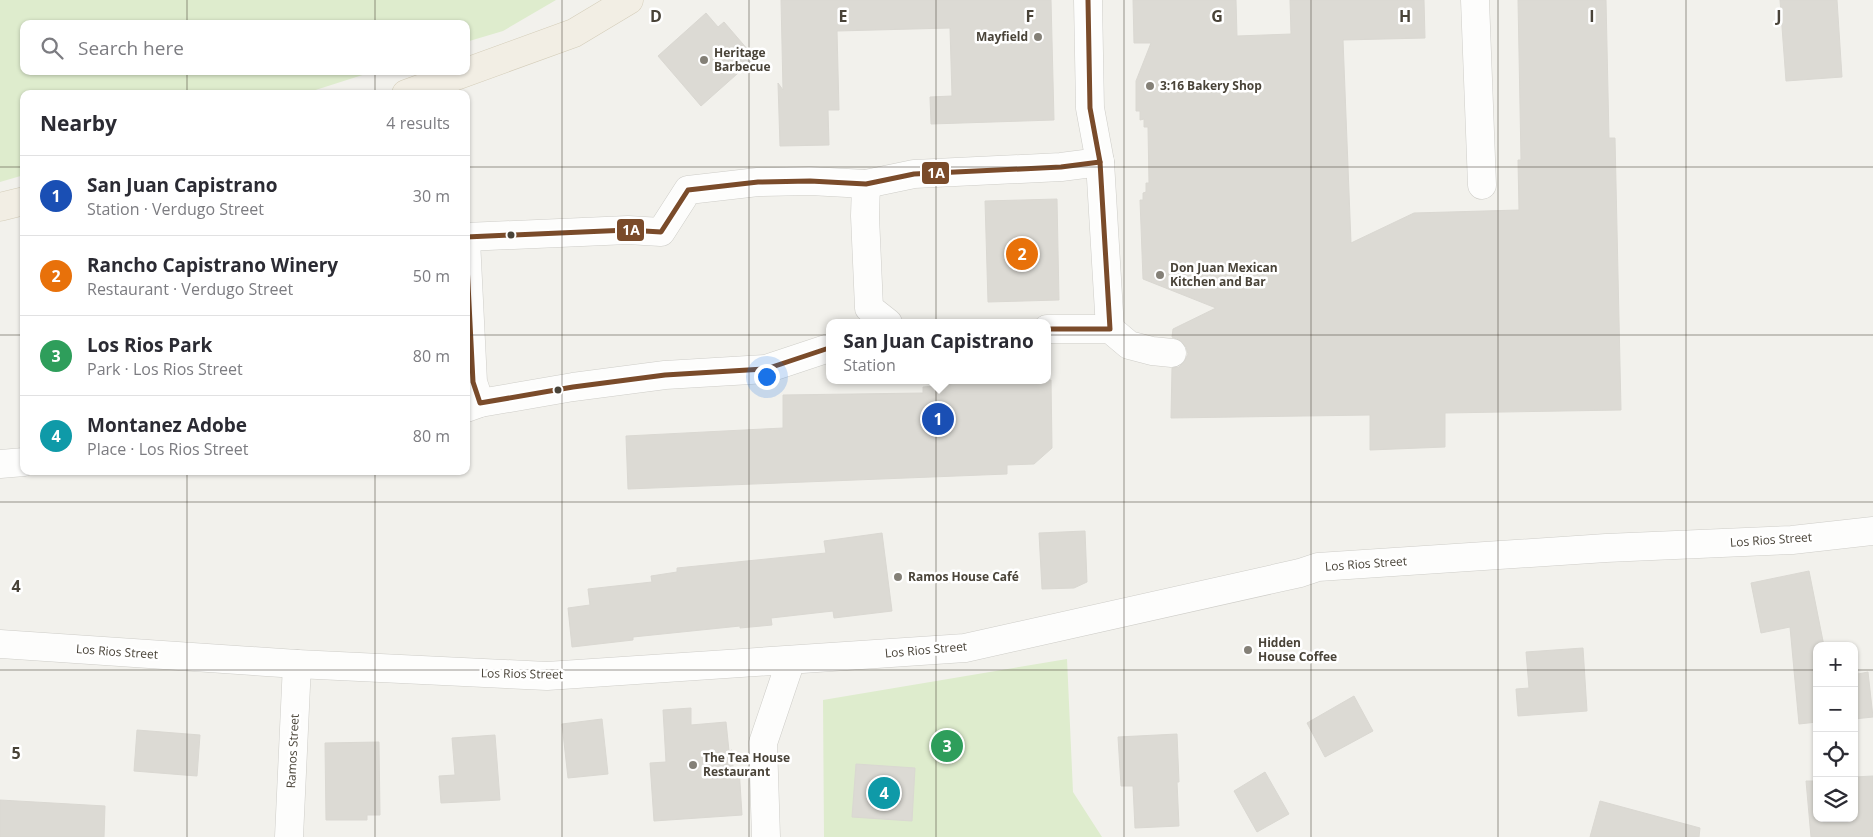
<!DOCTYPE html>
<meta charset="utf-8">
<style>
:root{--surface:#fff;--page:#f2f2f3;--text:#2b2b33;--muted:#7c7c81;--line:#e1e1e2;--accent:#b45309}
body{margin:0;font-family:"Open Sans",sans-serif;background:var(--page);color:var(--text)}
.controls{position:absolute;right:15px;bottom:15px;display:grid;overflow:hidden;border-radius:10px;box-shadow:0 1px 4px #0004}
.controls button{width:45px;height:45px;display:grid;place-items:center;padding:0;border:0;border-bottom:1px solid var(--line);background:var(--surface);color:var(--text);font:25px sans-serif}
.you{position:absolute;left:766px;top:376px;width:18px;height:18px;margin:-12px;border:4px solid #fff;border-radius:50%;background:#1a73e8;box-shadow:0 0 0 8px #1a73e833}
.badge{display:grid;place-items:center;width:32px;height:32px;border-radius:50%;background:var(--accent);color:#fff;font-size:16px;font-weight:700}
.pin{position:absolute;translate:-50% -50%;border:2px solid #fff;box-shadow:0 1px 5px #0006}
.popup{position:absolute;left:826px;top:319px;width:225px;height:65px;box-sizing:border-box;display:grid;place-content:center;border-radius:10px;background:var(--surface);filter:drop-shadow(0 1px 4px #0005);font-size:16px;white-space:nowrap;color:var(--muted)}
.popup b{font-size:19px;color:var(--text)}
.popup::after{content:'';position:absolute;left:50%;top:100%;margin-left:-10px;border:10px solid transparent;border-top-color:var(--surface)}
.list{margin:0;padding:0;list-style:none}
h2{display:flex;justify-content:space-between;align-items:center;height:65px;margin:0;padding:0 20px;font-size:21px}
h2 small{font-size:16px;font-weight:400;color:var(--muted)}
.list li{display:grid;grid-template-columns:32px 1fr auto;gap:15px;align-items:center;box-sizing:border-box;height:80px;padding:0 20px;border-top:1px solid var(--line)}
.list b{display:block;font-size:19px;white-space:nowrap}
.list p{margin:0;font-size:16px;white-space:nowrap;color:var(--muted)}
.list em{font-size:16px;font-style:normal;color:var(--muted)}
.icon{flex:none;width:28px;height:28px;fill:none;stroke:currentColor;stroke-width:2;stroke-linecap:round;stroke-linejoin:round}
.map{position:relative;flex:none;width:1873px;height:837px;overflow:hidden}
.search{position:absolute;background:var(--surface);box-shadow:0 1px 4px #0004;left:20px;top:20px;width:450px;height:55px;display:flex;align-items:center;gap:12px;box-sizing:border-box;padding:0 18px;border-radius:10px;color:var(--muted);font-size:19px}
.panel{position:absolute;background:var(--surface);box-shadow:0 1px 4px #0004;left:20px;top:90px;width:450px;height:385px;border-radius:10px}
.map>svg:first-child{display:block}
.green{fill:#deeccd}
.building{fill:#dcdad4;stroke:#dad8d2}
.lines{fill:none;stroke-linecap:round;stroke-linejoin:round}
.minor-casing{stroke:#cecdc8;stroke-width:29}
.major-casing{stroke:#d4cdb9;stroke-width:29}
.minor{stroke:#fdfdfc;stroke-width:28}
.major{stroke:#f2eee4;stroke-width:28}
.bus-1-casing{stroke:#fff;stroke-width:9}
.bus-1{stroke:#7a4b2a;stroke-width:5}
.grid{fill:none;stroke:#494338;stroke-width:1;stroke-opacity:0.55}
.poi-dot{fill:#848077;stroke:#fff;stroke-width:2}
.bus-dot{fill:#494338;stroke:#fff;stroke-width:2}
.labels{text-anchor:middle;stroke-width:5;stroke-linejoin:round;paint-order:stroke}
.poi-label{font-size:12px;font-weight:bold;fill:#494338;stroke:#fff;text-anchor:start}
.street-label{font-size:12px;fill:#494338;stroke:#fff}
.grid-label{font-size:16px;text-anchor:middle;font-weight:bold;fill:#494338;stroke:#fff;stroke-width:5;stroke-linejoin:round;paint-order:stroke}
.line-badge{stroke:#fff;stroke-width:2}
.badge-label{font-size:14px;text-anchor:middle;font-weight:bold;fill:#fff}
</style>
<div class="map">
<svg width="1873" height="837" viewBox="0 0 1873 837">
<rect width="100%" height="100%" fill="#f2f1ec"/>
<g class="green">
<path d="M0 0H556L503 31 466 42V24H24V71H375L303 94H24V175L0 182Z"/>
<path d="M1067 659 1073 792 1102 837H824L823 700Z"/>
</g>
<g class="building">
<path d="M781 0H1051L1054 120 931 124 930 97 952 96 950 28 837 31 839 110H828L829 145 780 146 778 83 783 90Z"/>
<path d="M1133 0H1236L1237 36 1291 34 1290 0H1424L1425 38 1343 40 1351 243 1414 213 1519 210 1518 160H1521L1518 0H1606L1609 138H1615L1621 410 1445 413V447L1370 450V415L1171 418 1172 368 1179 367 1184 362 1188 354 1186 347 1181 341 1172 337 1173 329 1216 308 1143 279 1140 200H1143V193L1146 192V183H1149L1148 127H1144V119L1140 120V111H1136V81L1151 43H1134Z"/>
<path d="M1780 0H1837L1842 77 1786 81Z"/>
<path d="M706 13 718 27 724 22 755 58 701 106 658 56Z"/>
<path d="M1057 199 1059 300 988 302 985 201Z"/>
<path d="M936 380H1051L1052 448 1034 464 1007 465V474L628 489 626 436 783 428V395L923 393V387L936 386Z"/>
<path d="M1085 531 1087 582 1074 588 1042 589 1039 533Z"/>
<path d="M882 533 892 611 834 618 833 611 771 618 772 625 740 628V626L633 637V640L572 647 568 608 590 605 588 589 652 582 651 576 677 572V568L826 553 824 541Z"/>
<path d="M1809 571 1824 646H1817V722L1799 724 1790 627 1761 633 1751 583Z"/>
<path d="M1583 648 1587 711 1518 716 1516 689 1529 688 1526 652Z"/>
<path d="M1854 658H1856L1858 674 1868 672 1873 717 1854 719Z"/>
<path d="M1354 696 1373 731 1325 757 1307 723Z"/>
<path d="M691 708V725L726 722 729 751 732 750 733 768H739L742 815 654 821 650 763 666 762 663 710Z"/>
<path d="M602 719 608 774 568 778 562 724Z"/>
<path d="M137 730 200 735 197 776 134 771Z"/>
<path d="M1177 734 1179 782H1177L1179 826 1135 828 1133 786H1121L1118 737Z"/>
<path d="M495 735 500 800 441 803 439 776 455 775 452 738Z"/>
<path d="M379 742 380 815H367V820H326L325 743Z"/>
<path d="M856 764 915 768 912 821 852 817Z"/>
<path d="M1265 772 1289 814 1257 832 1234 791Z"/>
<path d="M1873 776V837H1811L1806 781H1817V818H1854V777Z"/>
<path d="M0 800 105 806 104 837H0Z"/>
<path d="M1600 801 1700 828 1699 837H1590Z"/>
</g>
<g class="lines">
<defs>
<g id="minor">
<path d="M1088 0 1090 108 1100 162 1110 329"/>
<path d="M1475 0 1482 185"/>
<path d="M866 184 865 216 869 308 888 323"/>
<path d="M466 237 628 230 661 232 688 190 758 182 810 181 866 184 914 174 1061 167 1100 162"/>
<path d="M466 240 473 382 480 403"/>
<path d="M1047 329H1110L1129 345 1152 351 1172 353"/>
<path d="M466 408 480 403 573 387 665 375 766 369 829 348"/>
<path d="M0 464 24 462"/>
<path d="M0 644 297 664 547 676 965 648 1300 573 1318 567 1606 548 1792 540 1873 531"/>
<path d="M289 837 297 664"/>
<path d="M766 837 763 743 791 660"/>
</g>
<g id="major">
<path d="M406 94 574 33 629 0"/>
<path d="M0 207 24 201"/>
</g>
</defs>
<use href="#minor" class="minor-casing"/>
<use href="#major" class="major-casing"/>
<use href="#minor" class="minor"/>
<use href="#major" class="major"/>
<defs>
<g id="bus-1">
<path d="M466 237 628 230 661 232 688 190 758 182 810 181 866 184 914 174 1061 167 1100 162"/>
<path d="M466 245 473 382 480 403 573 387 665 375 766 369 829 348"/>
<path d="M1047 329H1110L1100 162 1090 108 1088 0"/>
</g>
</defs>
<use href="#bus-1" class="bus-1-casing"/>
<use href="#bus-1" class="bus-1"/>
</g>
<path class="grid" d="M187 0V24M375 0V24M562 0V837M749 0V837M936 0V837M1124 0V837M1311 0V837M1498 0V837M1686 0V837M187 71V94M375 71V94M0 167H24M466 167H1873M0 335H24M466 335H1873M187 471V837M375 471V837M0 502H1873M0 670H1817M1854 670H1873"/>
<g class="poi-dot">
<circle cx="1038" cy="37" r="5"/>
<circle cx="704" cy="60" r="5"/>
<circle cx="1150" cy="86" r="5"/>
<circle cx="1160" cy="275" r="5"/>
<circle cx="898" cy="577" r="5"/>
<circle cx="1248" cy="650" r="5"/>
<circle cx="693" cy="765" r="5"/>
</g>
<g class="bus-dot">
<circle cx="511" cy="235" r="4.5"/>
<circle cx="558" cy="390" r="4.5"/>
</g>
<g class="labels">
<g class="poi-label">
<text x="1028" y="41" text-anchor="end">Mayfield</text>
<text x="714" y="57">Heritage<tspan x="714" dy="14">Barbecue</tspan></text>
<text x="1160" y="90">3:16 Bakery Shop</text>
<text x="1170" y="272">Don Juan Mexican<tspan x="1170" dy="14">Kitchen and Bar</tspan></text>
<text x="908" y="581">Ramos House Café</text>
<text x="1258" y="647">Hidden<tspan x="1258" dy="14">House Coffee</tspan></text>
<text x="703" y="762">The Tea House<tspan x="703" dy="14">Restaurant</tspan></text>
</g>
<g class="street-label">
<text transform="translate(1771 540) rotate(-4)" y="4">Los Rios Street</text>
<text transform="translate(1366 564) rotate(-4)" y="4">Los Rios Street</text>
<text transform="translate(926 650) rotate(-5)" y="4">Los Rios Street</text>
<text transform="translate(117 652) rotate(4)" y="4">Los Rios Street</text>
<text transform="translate(522 674) rotate(1)" y="4">Los Rios Street</text>
<text transform="translate(293 751) rotate(-87)" y="4">Ramos Street</text>
</g>
</g>
<g class="grid-label">
<text x="656" y="22">D</text>
<text x="843" y="22">E</text>
<text x="1030" y="22">F</text>
<text x="1217" y="22">G</text>
<text x="1405" y="22">H</text>
<text x="1592" y="22">I</text>
<text x="1779" y="22">J</text>
<text x="16" y="592">4</text>
<text x="16" y="759">5</text>
</g>
<g class="line-badge">
<rect x="921" y="161" width="29" height="24" rx="5" fill="#7a4b2a"/>
<rect x="616" y="218" width="29" height="24" rx="5" fill="#7a4b2a"/>
</g>
<g class="badge-label">
<text x="936" y="178">1A</text>
<text x="631" y="235">1A</text>
</g>
</svg>
<div class="controls">
<button>+</button>
<button>−</button>
<button><svg class="icon" aria-label="locate" viewBox="0 0 24 24"><circle cx="12" cy="12" r="6"/><path d="M12 2v4M12 18v4M2 12h4M18 12h4"/></svg></button>
<button><svg class="icon" aria-label="layers" viewBox="0 0 24 24"><path d="M12 4l9 5-9 5-9-5zM3 14l9 5 9-5"/></svg></button>
</div>
<div class="you"></div>
<div class="pin badge" style="left:938px;top:419px;background:#1a4fb4">1</div>
<div class="popup"><b>San Juan Capistrano</b>Station</div>
<div class="pin badge" style="left:1022px;top:254px;background:#e8710a">2</div>
<div class="pin badge" style="left:947px;top:746px;background:#2e9e5b">3</div>
<div class="pin badge" style="left:884px;top:793px;background:#0f9aa8">4</div>
<div class="search"><svg class="icon" aria-label="search" viewBox="0 0 24 24"><circle cx="10" cy="10" r="6"/><path d="M15 15l6 6"/></svg>Search here</div>
<section class="panel">
<h2>Nearby<small>4 results</small></h2>
<ul class="list">
<li><span class="badge" style="background:#1a4fb4">1</span><div><b>San Juan Capistrano</b><p>Station · Verdugo Street</p></div><em>30 m</em></li>
<li><span class="badge" style="background:#e8710a">2</span><div><b>Rancho Capistrano Winery</b><p>Restaurant · Verdugo Street</p></div><em>50 m</em></li>
<li><span class="badge" style="background:#2e9e5b">3</span><div><b>Los Rios Park</b><p>Park · Los Rios Street</p></div><em>80 m</em></li>
<li><span class="badge" style="background:#0f9aa8">4</span><div><b>Montanez Adobe</b><p>Place · Los Rios Street</p></div><em>80 m</em></li>
</ul>
</section>
</div>
